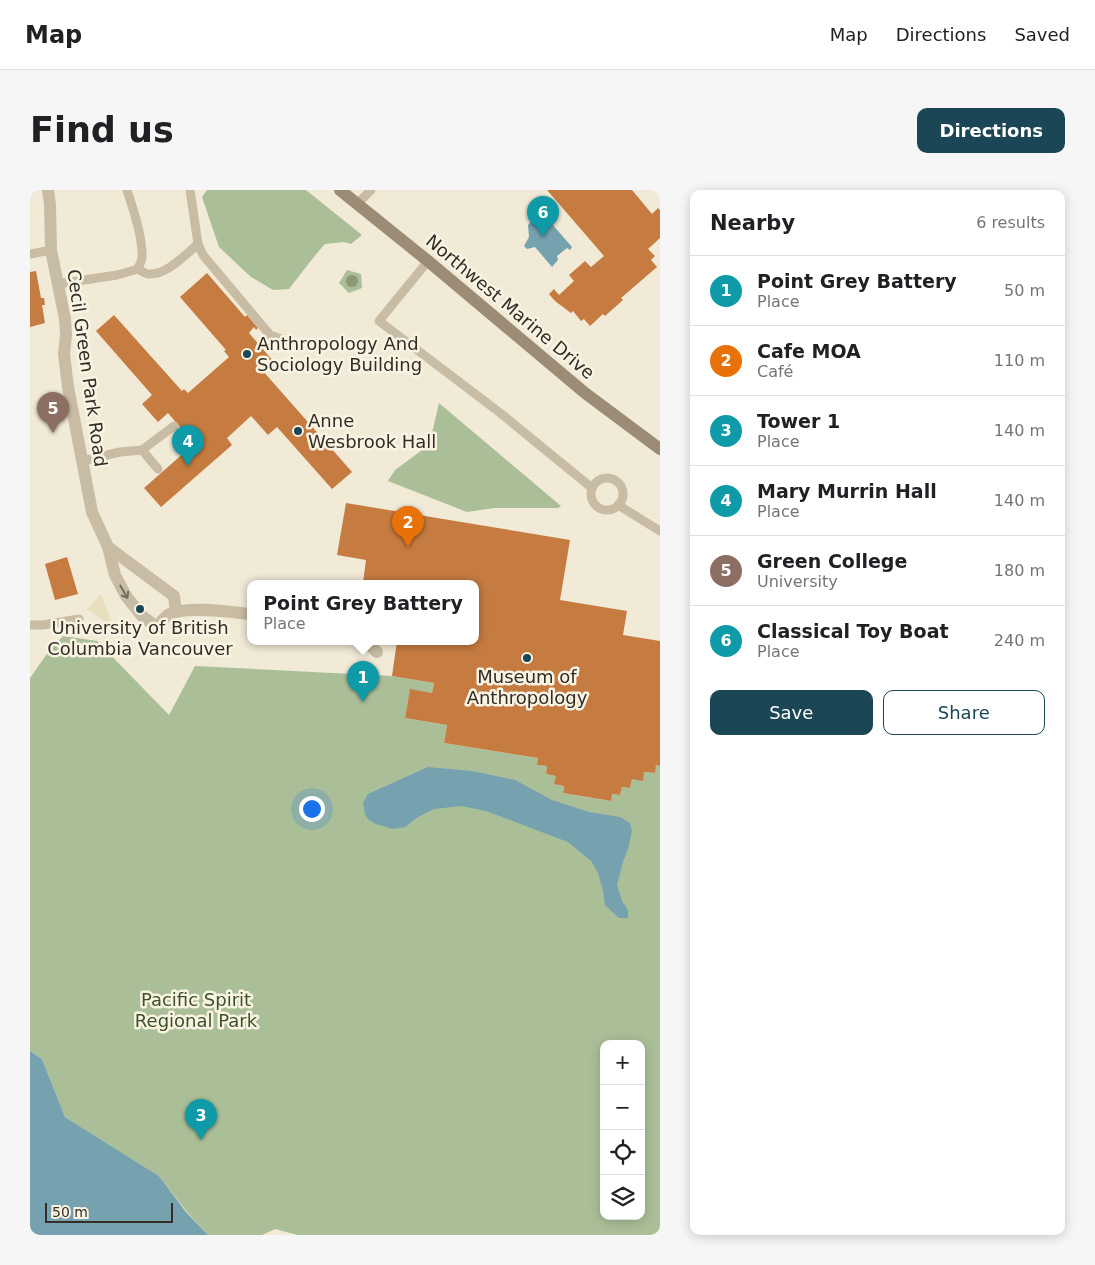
<!DOCTYPE html>
<meta charset="utf-8">
<style>
:root{--surface:#fff;--page:#f6f6f6;--text:#202124;--muted:#757577;--line:#e0e0e0;--accent:#1b4655}
body{margin:0;font-family:"DejaVu Sans",sans-serif;background:var(--page);color:var(--text)}
.controls{position:absolute;right:15px;bottom:15px;display:grid;overflow:hidden;border-radius:10px;box-shadow:0 2px 12px #0003}
.controls button{width:45px;height:45px;display:grid;place-items:center;padding:0;border:0;border-bottom:1px solid var(--line);background:var(--surface);color:var(--text);font:25px sans-serif}
.scale{position:absolute;left:15px;bottom:12px;width:128px;box-sizing:border-box;padding-left:5px;border:2px solid #342d25;border-top:0;font-size:14px;line-height:18px;white-space:nowrap;color:#342d25;-webkit-text-stroke:4px #f9f3e3;paint-order:stroke}
.you{position:absolute;left:281px;top:618px;width:18px;height:18px;margin:-12px;border:4px solid #fff;border-radius:50%;background:#1a73e8;box-shadow:0 0 0 8px #1a73e833}
.badge{display:grid;place-items:center;width:32px;height:32px;border-radius:50%;background:var(--accent);color:#fff;font-size:16px;font-weight:700}
.pin{position:absolute;translate:-50% -41px;filter:drop-shadow(0 1px 2px #0008)}
.pin::after{content:'';position:absolute;top:26px;width:18px;height:15px;background:inherit;clip-path:polygon(0 0,100% 0,50% 100%)}
.popup{position:absolute;left:217px;top:390px;width:232px;height:65px;box-sizing:border-box;display:grid;place-content:center;border-radius:10px;background:var(--surface);filter:drop-shadow(0 1px 4px #0005);font-size:16px;white-space:nowrap;color:var(--muted)}
.popup b{font-size:19px;color:var(--text)}
.popup::after{content:'';position:absolute;left:50%;top:100%;margin-left:-10px;border:10px solid transparent;border-top-color:var(--surface)}
.list{margin:0;padding:0;list-style:none}
h2{display:flex;justify-content:space-between;align-items:center;height:65px;margin:0;padding:0 20px;font-size:21px}
h2 small{font-size:16px;font-weight:400;color:var(--muted)}
.list li{display:grid;grid-template-columns:32px 1fr auto;gap:15px;align-items:center;box-sizing:border-box;height:70px;padding:0 20px;border-top:1px solid var(--line)}
.list b{display:block;font-size:19px;white-space:nowrap}
.list p{margin:0;font-size:16px;white-space:nowrap;color:var(--muted)}
.list em{font-size:16px;font-style:normal;color:var(--muted)}
.actions{display:flex;gap:10px;padding:15px 20px}
.actions a{flex:1;padding:11px 0;border:1px solid var(--accent);border-radius:10px;text-align:center;font-size:18px;color:var(--accent)}
.actions .main{background:var(--accent);color:#fff}
.icon{flex:none;width:28px;height:28px;fill:none;stroke:currentColor;stroke-width:2;stroke-linecap:round;stroke-linejoin:round}
.map{position:relative;flex:none;width:630px;height:1045px;overflow:hidden;border-radius:10px}
header{display:flex;align-items:center;gap:30px;box-sizing:border-box;height:70px;padding:0 25px;background:var(--surface);border-bottom:1px solid var(--line)}
header strong{font-size:24px}
nav{display:flex;gap:28px;margin-inline-start:auto;font-size:18px}
.intro{display:flex;align-items:center;justify-content:space-between;box-sizing:border-box;height:120px;padding:0 30px}
h1{margin:0;font-size:35px}
.button{padding:12px 22px;border-radius:10px;background:var(--accent);color:#fff;font-size:18px;font-weight:700}
main{display:flex;gap:30px;padding:0 30px}
aside{flex:1;background:var(--surface);border-radius:10px;box-shadow:0 2px 12px #0003}
.map>svg:first-child{display:block}
.green{fill:#aabf98;fill-rule:evenodd}
.plaza{fill:#e9debe}
.water{fill:#76a1ae}
.building{fill:#c67b40}
.lines{fill:none;stroke-linecap:round;stroke-linejoin:round}
.lane{stroke:#c9bca4;stroke-width:9}
.street{stroke:#c9bca4;stroke-width:12}
.secondary{stroke:#9c8b75;stroke-width:12}
.tree{fill:#8d9677}
.oneway{stroke:#776d5e}
.poi-dot{fill:#1b4655;stroke:#f9f3e3;stroke-width:2}
.labels{text-anchor:middle;stroke-width:5;stroke-linejoin:round;paint-order:stroke}
.street-label{font-size:18px;fill:#342d25;stroke:#f9f3e3}
.poi-label{font-size:18px;fill:#342d25;stroke:#f9f3e3;text-anchor:start}
.park-label{font-size:18px;fill:#3b5229;stroke:#f9f3e3}
</style>
<header>
<strong>Map</strong>
<nav><a>Map</a><a>Directions</a><a>Saved</a></nav>
</header>
<div class="intro"><h1>Find us</h1><a class="button">Directions</a></div>
<main>
<div class="map">
<svg width="630" height="1045" viewBox="0 0 630 1045">
<rect width="100%" height="100%" fill="#f1ead7"/>
<g class="green">
<path d="M177 0H276L332 45 321 54 314 52 295 54C282 68 271 84 259 99L243 100 221 87 189 57 172 7Z"/>
<path d="M317 80 331 84 332 98 319 103 309 93Z"/>
<path d="M409 213 531 316 528 318H464L437 322 358 291 365 280 391 261 398 251 402 243Z"/>
<path d="M33 446 67 451 139 525 165 476 362 486 404 493 402 503 380 500 375 528 417 535 414 553 508 568 507 575 517 576 516 584 526 586 525 594 534 596 533 603 580 611 582 604 590 605 592 597 600 598 602 589 614 582 624 583 626 575 630 576V1045H268L245 1039 232 1045H178L157 1022 129 986 35 927 12 869 0 861V488L19 461ZM574 854H611V1026H574Z"/>
</g>
<path class="plaza" d="M71 404 82 434 77 433 57 419Z"/>
<g class="water">
<path d="M508 30 519 32 522 34 542 57 540 60 537 58 527 66 528 70 522 77 505 57 497 59 494 56 499 47 498 35 501 32Z"/>
<path d="M398 577 442 581 485 590 522 610 559 622 590 627 600 633 602 641 598 659 593 672 587 695 592 711 598 720V728H589L575 715 573 701 568 683 561 671 538 652 456 621 431 616 404 619 388 627 375 637 363 639 346 634 339 630 335 625 333 613 338 604Z"/>
<path d="M0 861 12 869 35 927 129 986 156 1022 178 1045H0Z"/>
</g>
<g class="building">
<path d="M517 0H602L622 24 628 18 630 20V48L618 59 625 66 621 70 627 77 591 108 593 110 575 126 573 124 560 136 554 129 551 131 543 121 541 123 525 111 519 104 524 99 529 105 544 91 539 85 555 71 561 77 574 66Z"/>
<path d="M6 81 11 108H14L15 115H12L15 133 0 137V82Z"/>
<path d="M177 83 215 127 217 125 228 138 226 140 224 137 219 143 243 171 232 180 322 282 302 299 247 237 238 245 221 226 197 248 202 255 131 317 114 298 172 247 163 236 155 243 138 223 128 232 112 214 122 205 66 141 84 125 152 201 154 199 158 203 199 167 194 161 196 160 150 107Z"/>
<path d="M316 313 540 350 530 410 597 421 593 445 630 451V576L626 575 625 583 614 582 613 591 602 589 600 598 592 597 590 605 582 604 581 611 533 603 534 596 524 594 526 586 516 584 517 576 507 575 508 568 414 553 417 535 375 528 380 499 402 503 404 493 362 486 367 451H446V393H333L336 370 307 365Z"/>
<path d="M37 367 48 404 25 410 15 374Z"/>
</g>
<g class="lines">
<g class="lane">
<path d="M160 0 168 54 173 65 240 145 257 151"/>
<path d="M327 14 341 0"/>
<path d="M0 64 21 60"/>
<path d="M398 71 349 131 469 222 562 298"/>
<path d="M108 79C111 81 116 84 119 84 137 85 156 64 168 54"/>
<path d="M28 94 87 85 108 79C109 76 111 72 112 68 113 47 103 19 97 0"/>
<path d="M112 260 144 236"/>
<path d="M52 271 90 262 112 260 128 279"/>
<circle cx="577" cy="304" r="16"/>
<path d="M588 315 630 341"/>
<path d="M0 435H13L49 429"/>
</g>
<g class="street">
<path d="M18 0 20 15 21 60 35 129 36 145 34 164 38 197 62 322 78 357 85 385 96 406 112 426 127 437C130 433 134 428 138 425 153 415 201 422 220 424"/>
<path d="M78 357 144 406 146 421"/>
<path d="M335 451 347 462"/>
</g>
<path class="secondary" d="M310 0 398 71 555 203 630 259"/>
</g>
<circle class="tree" cx="322" cy="91" r="6"/>
<defs><path id="oneway-shaft" d="M-6 0H5M1.5-3L5.5 0L1.5 3" fill="none" stroke-width="1.6" stroke-linecap="round" stroke-linejoin="round" transform="scale(1.25)"/></defs>
<use class="oneway" href="#oneway-shaft" transform="translate(94 402) rotate(60)"/>
<g class="poi-dot">
<circle cx="217" cy="164" r="5"/>
<circle cx="268" cy="241" r="5"/>
<circle cx="110" cy="419" r="5"/>
<circle cx="497" cy="468" r="5"/>
</g>
<g class="labels">
<g class="street-label">
<text transform="translate(480 117) rotate(40)" y="6">Northwest Marine Drive</text>
<text transform="translate(57 178) rotate(82)" y="6">Cecil Green Park Road</text>
</g>
<g class="poi-label">
<text x="227" y="160">Anthropology And<tspan x="227" dy="21">Sociology Building</tspan></text>
<text x="278" y="237">Anne<tspan x="278" dy="21">Wesbrook Hall</tspan></text>
<text x="110" y="444" text-anchor="middle">University of British<tspan x="110" dy="21">Columbia Vancouver</tspan></text>
<text x="497" y="493" text-anchor="middle">Museum of<tspan x="497" dy="21">Anthropology</tspan></text>
</g>
<g class="park-label">
<text x="166" y="816">Pacific Spirit<tspan x="166" dy="21">Regional Park</tspan></text>
</g>
</g>
</svg>
<div class="controls">
<button>+</button>
<button>−</button>
<button><svg class="icon" aria-label="locate" viewBox="0 0 24 24"><circle cx="12" cy="12" r="6"/><path d="M12 2v4M12 18v4M2 12h4M18 12h4"/></svg></button>
<button><svg class="icon" aria-label="layers" viewBox="0 0 24 24"><path d="M12 4l9 5-9 5-9-5zM3 14l9 5 9-5"/></svg></button>
</div>
<div class="scale">50 m</div>
<div class="you"></div>
<div class="pin badge" style="left:333px;top:512px;background:#0f9aa8">1</div>
<div class="popup"><b>Point Grey Battery</b>Place</div>
<div class="pin badge" style="left:378px;top:357px;background:#e8710a">2</div>
<div class="pin badge" style="left:171px;top:950px;background:#0f9aa8">3</div>
<div class="pin badge" style="left:158px;top:276px;background:#0f9aa8">4</div>
<div class="pin badge" style="left:23px;top:243px;background:#8d6e63">5</div>
<div class="pin badge" style="left:513px;top:47px;background:#0f9aa8">6</div>
</div>
<aside>
<h2>Nearby<small>6 results</small></h2>
<ul class="list">
<li><span class="badge" style="background:#0f9aa8">1</span><div><b>Point Grey Battery</b><p>Place</p></div><em>50 m</em></li>
<li><span class="badge" style="background:#e8710a">2</span><div><b>Cafe MOA</b><p>Café</p></div><em>110 m</em></li>
<li><span class="badge" style="background:#0f9aa8">3</span><div><b>Tower 1</b><p>Place</p></div><em>140 m</em></li>
<li><span class="badge" style="background:#0f9aa8">4</span><div><b>Mary Murrin Hall</b><p>Place</p></div><em>140 m</em></li>
<li><span class="badge" style="background:#8d6e63">5</span><div><b>Green College</b><p>University</p></div><em>180 m</em></li>
<li><span class="badge" style="background:#0f9aa8">6</span><div><b>Classical Toy Boat</b><p>Place</p></div><em>240 m</em></li>
</ul>
<div class="actions"><a class="main">Save</a><a>Share</a></div>
</aside>
</main>
